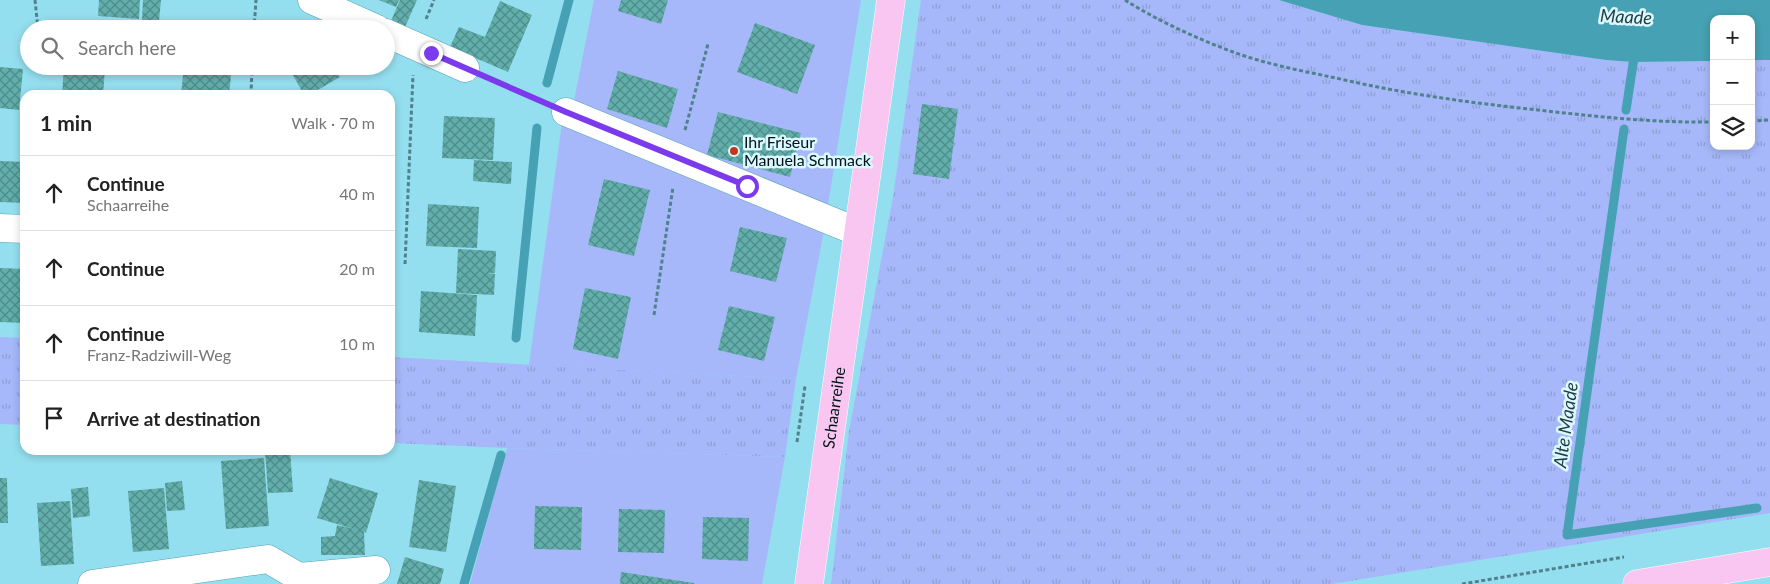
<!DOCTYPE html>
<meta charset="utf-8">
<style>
:root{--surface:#fff;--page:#f2f2f2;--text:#222;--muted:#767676;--line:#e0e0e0}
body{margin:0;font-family:Lato,sans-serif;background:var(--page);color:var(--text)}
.controls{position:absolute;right:15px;top:15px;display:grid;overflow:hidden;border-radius:10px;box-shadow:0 2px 8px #0003}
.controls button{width:45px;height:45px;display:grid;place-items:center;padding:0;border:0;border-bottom:1px solid var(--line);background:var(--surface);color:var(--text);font:25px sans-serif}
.stop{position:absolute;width:15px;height:15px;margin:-11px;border:4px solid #7c3aed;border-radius:50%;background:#fff}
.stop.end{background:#7c3aed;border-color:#fff;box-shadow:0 1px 5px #0008}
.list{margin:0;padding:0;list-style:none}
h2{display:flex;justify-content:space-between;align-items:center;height:65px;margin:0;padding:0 20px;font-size:21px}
h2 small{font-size:16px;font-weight:400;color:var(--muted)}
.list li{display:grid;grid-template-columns:32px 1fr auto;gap:15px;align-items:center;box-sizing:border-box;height:75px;padding:0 20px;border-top:1px solid var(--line)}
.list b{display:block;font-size:19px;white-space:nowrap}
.list p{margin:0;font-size:16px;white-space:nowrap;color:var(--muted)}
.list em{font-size:16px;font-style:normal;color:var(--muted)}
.icon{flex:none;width:28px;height:28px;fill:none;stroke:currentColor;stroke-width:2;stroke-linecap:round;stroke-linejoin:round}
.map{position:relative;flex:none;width:1770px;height:584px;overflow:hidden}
.search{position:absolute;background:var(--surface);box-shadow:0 2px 8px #0003;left:20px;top:20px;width:375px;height:55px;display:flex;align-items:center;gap:12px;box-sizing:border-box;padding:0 18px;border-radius:28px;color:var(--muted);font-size:19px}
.panel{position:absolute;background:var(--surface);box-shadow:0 2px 8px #0003;left:20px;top:90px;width:375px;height:365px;border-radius:15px}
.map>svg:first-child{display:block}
.grass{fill:url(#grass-tufts)}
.garden{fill:#a6b8f9}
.water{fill:#45a1b3}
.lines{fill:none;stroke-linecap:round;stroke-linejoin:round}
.stream{stroke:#45a1b3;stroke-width:9}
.building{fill:url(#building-cross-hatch)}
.minor-casing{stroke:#57a2b1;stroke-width:29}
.major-casing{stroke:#fff;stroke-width:29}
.path{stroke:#50818c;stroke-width:3;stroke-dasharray:4 2.5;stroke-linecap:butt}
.minor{stroke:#fff;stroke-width:28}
.major{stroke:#f8c6f1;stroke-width:28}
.route{stroke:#7c3aed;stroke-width:6}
.poi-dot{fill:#c2371f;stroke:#dbf8fe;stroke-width:2}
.labels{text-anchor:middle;stroke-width:5;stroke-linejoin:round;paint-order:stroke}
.poi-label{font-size:16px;fill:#001318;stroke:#dbf8fe;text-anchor:start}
.street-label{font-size:16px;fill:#001318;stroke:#dbf8fe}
.water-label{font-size:18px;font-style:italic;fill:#213d43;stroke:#dbf8fe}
</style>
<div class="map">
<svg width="1770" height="584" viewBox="0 0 1770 584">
<defs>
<pattern id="grass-tufts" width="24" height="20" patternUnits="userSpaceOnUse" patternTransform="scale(1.25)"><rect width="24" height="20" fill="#a6b8f9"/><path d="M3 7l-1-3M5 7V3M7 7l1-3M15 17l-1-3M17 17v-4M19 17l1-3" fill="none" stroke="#8d9dd5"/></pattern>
<pattern id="building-cross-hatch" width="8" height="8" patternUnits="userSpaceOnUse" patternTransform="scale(1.25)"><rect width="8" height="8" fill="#61aeab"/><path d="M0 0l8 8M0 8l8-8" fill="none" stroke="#4e8c8a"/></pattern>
</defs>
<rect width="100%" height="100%" fill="#94dfef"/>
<g class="grass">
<path d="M921 0H1279L1362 25 1606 60 1633 62 1714 61V146H1751V60H1770V513L1332 584H831L849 431 893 197Z"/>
<path d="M0 337 25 338V425L0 424Z"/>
<path d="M390 357 796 379 785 457 507 448 390 443Z"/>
</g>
<g class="garden">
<path d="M594 0H861L828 205 574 101Z"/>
<path d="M562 123 825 225 796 379 529 365Z"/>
<path d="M507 448 785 457 762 584H470Z"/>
</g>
<path class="water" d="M1279 0H1770V60H1751V19H1714V61L1633 62 1606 60 1362 25Z"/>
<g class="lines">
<g class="stream">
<path d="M547 83 569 0"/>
<path d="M1626 110 1635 51"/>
<path d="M1624 129 1567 535 1757 508"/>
<path d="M516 338 537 128"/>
<path d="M464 584 501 455"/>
</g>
</g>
<g class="building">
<path d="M99 0H140L139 19 98 16Z"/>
<path d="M143 0H161L159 21 142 20Z"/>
<path d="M379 0H399L396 7Z"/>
<path d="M400 0H417L405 27 391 21Z"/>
<path d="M621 0H668L661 24 618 11Z"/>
<path d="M500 1 532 15 508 72 450 47 459 27 485 37Z"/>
<path d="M755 23 815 45 797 94 737 72Z"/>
<path d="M64 66 105 68 103 95H62Z"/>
<path d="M184 66H232L229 95H181Z"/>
<path d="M288 66H333L340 77 309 95H304Z"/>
<path d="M0 67 23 69 19 110 0 108Z"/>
<path d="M618 71 678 89 667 128 607 109Z"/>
<path d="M922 104 958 109 949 179 913 174Z"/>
<path d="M718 112 801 133 790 177 707 155Z"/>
<path d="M444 116 495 118 493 160 442 158Z"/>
<path d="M474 160 512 162 511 184 473 181Z"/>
<path d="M0 161 25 162V203L0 202Z"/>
<path d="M604 179 650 190 634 256 588 245Z"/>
<path d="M428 204 479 207 477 248 426 246Z"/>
<path d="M740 227 787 238 776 282 730 271Z"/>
<path d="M458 249 496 251 495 273H488L495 274 494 295 456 293Z"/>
<path d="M0 268 25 269V323L0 322Z"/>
<path d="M585 288 631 297 618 359 573 349Z"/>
<path d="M421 291 477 295 475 336 419 332Z"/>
<path d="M729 306 775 317 764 361 718 350Z"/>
<path d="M265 450H290L293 492 268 493Z"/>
<path d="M264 458 269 526 226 529 221 461Z"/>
<path d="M0 478H7L8 523H0Z"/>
<path d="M330 478 378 493 366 533 364 532 365 555H321V537L335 536 337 525 354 529 317 518Z"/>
<path d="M419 480 456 486 446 552 409 547Z"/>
<path d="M182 481 185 510 167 511 165 483Z"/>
<path d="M88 487 90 516 73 518 71 489Z"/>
<path d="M164 488 169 549 133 552 128 491Z"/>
<path d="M70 501 74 564 41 566 37 503Z"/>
<path d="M535 506 582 507 581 550 534 549Z"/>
<path d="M619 509 665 510 664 553 618 552Z"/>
<path d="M703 517 749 518 748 561 702 559Z"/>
<path d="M405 557 444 569 440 584H397Z"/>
<path d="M621 572 694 583V584H620Z"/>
</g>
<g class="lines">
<defs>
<g id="minor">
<path d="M312 0 377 29"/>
<path d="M386 33 465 68"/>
<path d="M566 112 858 232"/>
<path d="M0 228 25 229"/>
<path d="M92 584 268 559 299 577 376 570"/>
</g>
<g id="major">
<path id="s1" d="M809 584 891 0"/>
<path d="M1637 584 1770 562"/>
</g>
</defs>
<use href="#minor" class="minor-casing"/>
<use href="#major" class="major-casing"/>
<g class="path">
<path d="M35 0 38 29"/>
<path d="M1125 0C1158 21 1196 38 1233 52 1266 64 1302 71 1336 78 1400 93 1464 102 1529 109 1591 116 1652 123 1714 122"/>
<path d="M426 19 434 0"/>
<path d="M254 29 256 0"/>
<path d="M491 79 540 101"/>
<path d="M251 95 252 66"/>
<path d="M1751 121 1770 120"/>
<path d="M685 130 708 44"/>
<path d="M405 264 413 75"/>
<path d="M654 315 673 187"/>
<path d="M797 442 805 386"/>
<path d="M1462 584 1624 557"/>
</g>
<use href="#minor" class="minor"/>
<use href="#major" class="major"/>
</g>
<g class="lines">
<path class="route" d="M431 53 566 112 747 186"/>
</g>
<circle class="poi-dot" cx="734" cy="151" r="5"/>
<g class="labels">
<g class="poi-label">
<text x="744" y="148">Ihr Friseur<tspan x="744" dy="18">Manuela Schmack</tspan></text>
</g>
<g class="street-label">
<text dy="6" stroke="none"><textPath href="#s1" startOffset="178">Schaarreihe</textPath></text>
</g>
<g class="water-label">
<text transform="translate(1626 17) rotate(3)" y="6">Maade</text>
<text transform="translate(1566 425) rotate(-82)" y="6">Alte Maade</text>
</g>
</g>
</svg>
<div class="controls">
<button>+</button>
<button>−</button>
<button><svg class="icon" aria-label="layers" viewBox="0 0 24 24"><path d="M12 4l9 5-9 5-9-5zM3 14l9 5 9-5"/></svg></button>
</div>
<div class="stop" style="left:747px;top:186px"></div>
<div class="stop end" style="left:431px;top:53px"></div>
<div class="search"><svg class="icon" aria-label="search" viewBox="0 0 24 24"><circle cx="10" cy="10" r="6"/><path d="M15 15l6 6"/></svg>Search here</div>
<section class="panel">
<h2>1 min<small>Walk · 70 m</small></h2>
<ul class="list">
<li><svg class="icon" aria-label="ahead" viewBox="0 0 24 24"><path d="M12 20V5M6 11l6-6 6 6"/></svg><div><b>Continue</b><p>Schaarreihe</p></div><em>40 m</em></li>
<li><svg class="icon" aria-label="ahead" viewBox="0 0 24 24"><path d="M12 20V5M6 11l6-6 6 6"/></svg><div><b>Continue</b></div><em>20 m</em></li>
<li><svg class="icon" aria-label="ahead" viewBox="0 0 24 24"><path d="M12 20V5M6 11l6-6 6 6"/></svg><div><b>Continue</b><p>Franz-Radziwill-Weg</p></div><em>10 m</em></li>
<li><svg class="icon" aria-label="arrive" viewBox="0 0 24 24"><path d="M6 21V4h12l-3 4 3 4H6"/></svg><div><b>Arrive at destination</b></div></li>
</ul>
</section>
</div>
